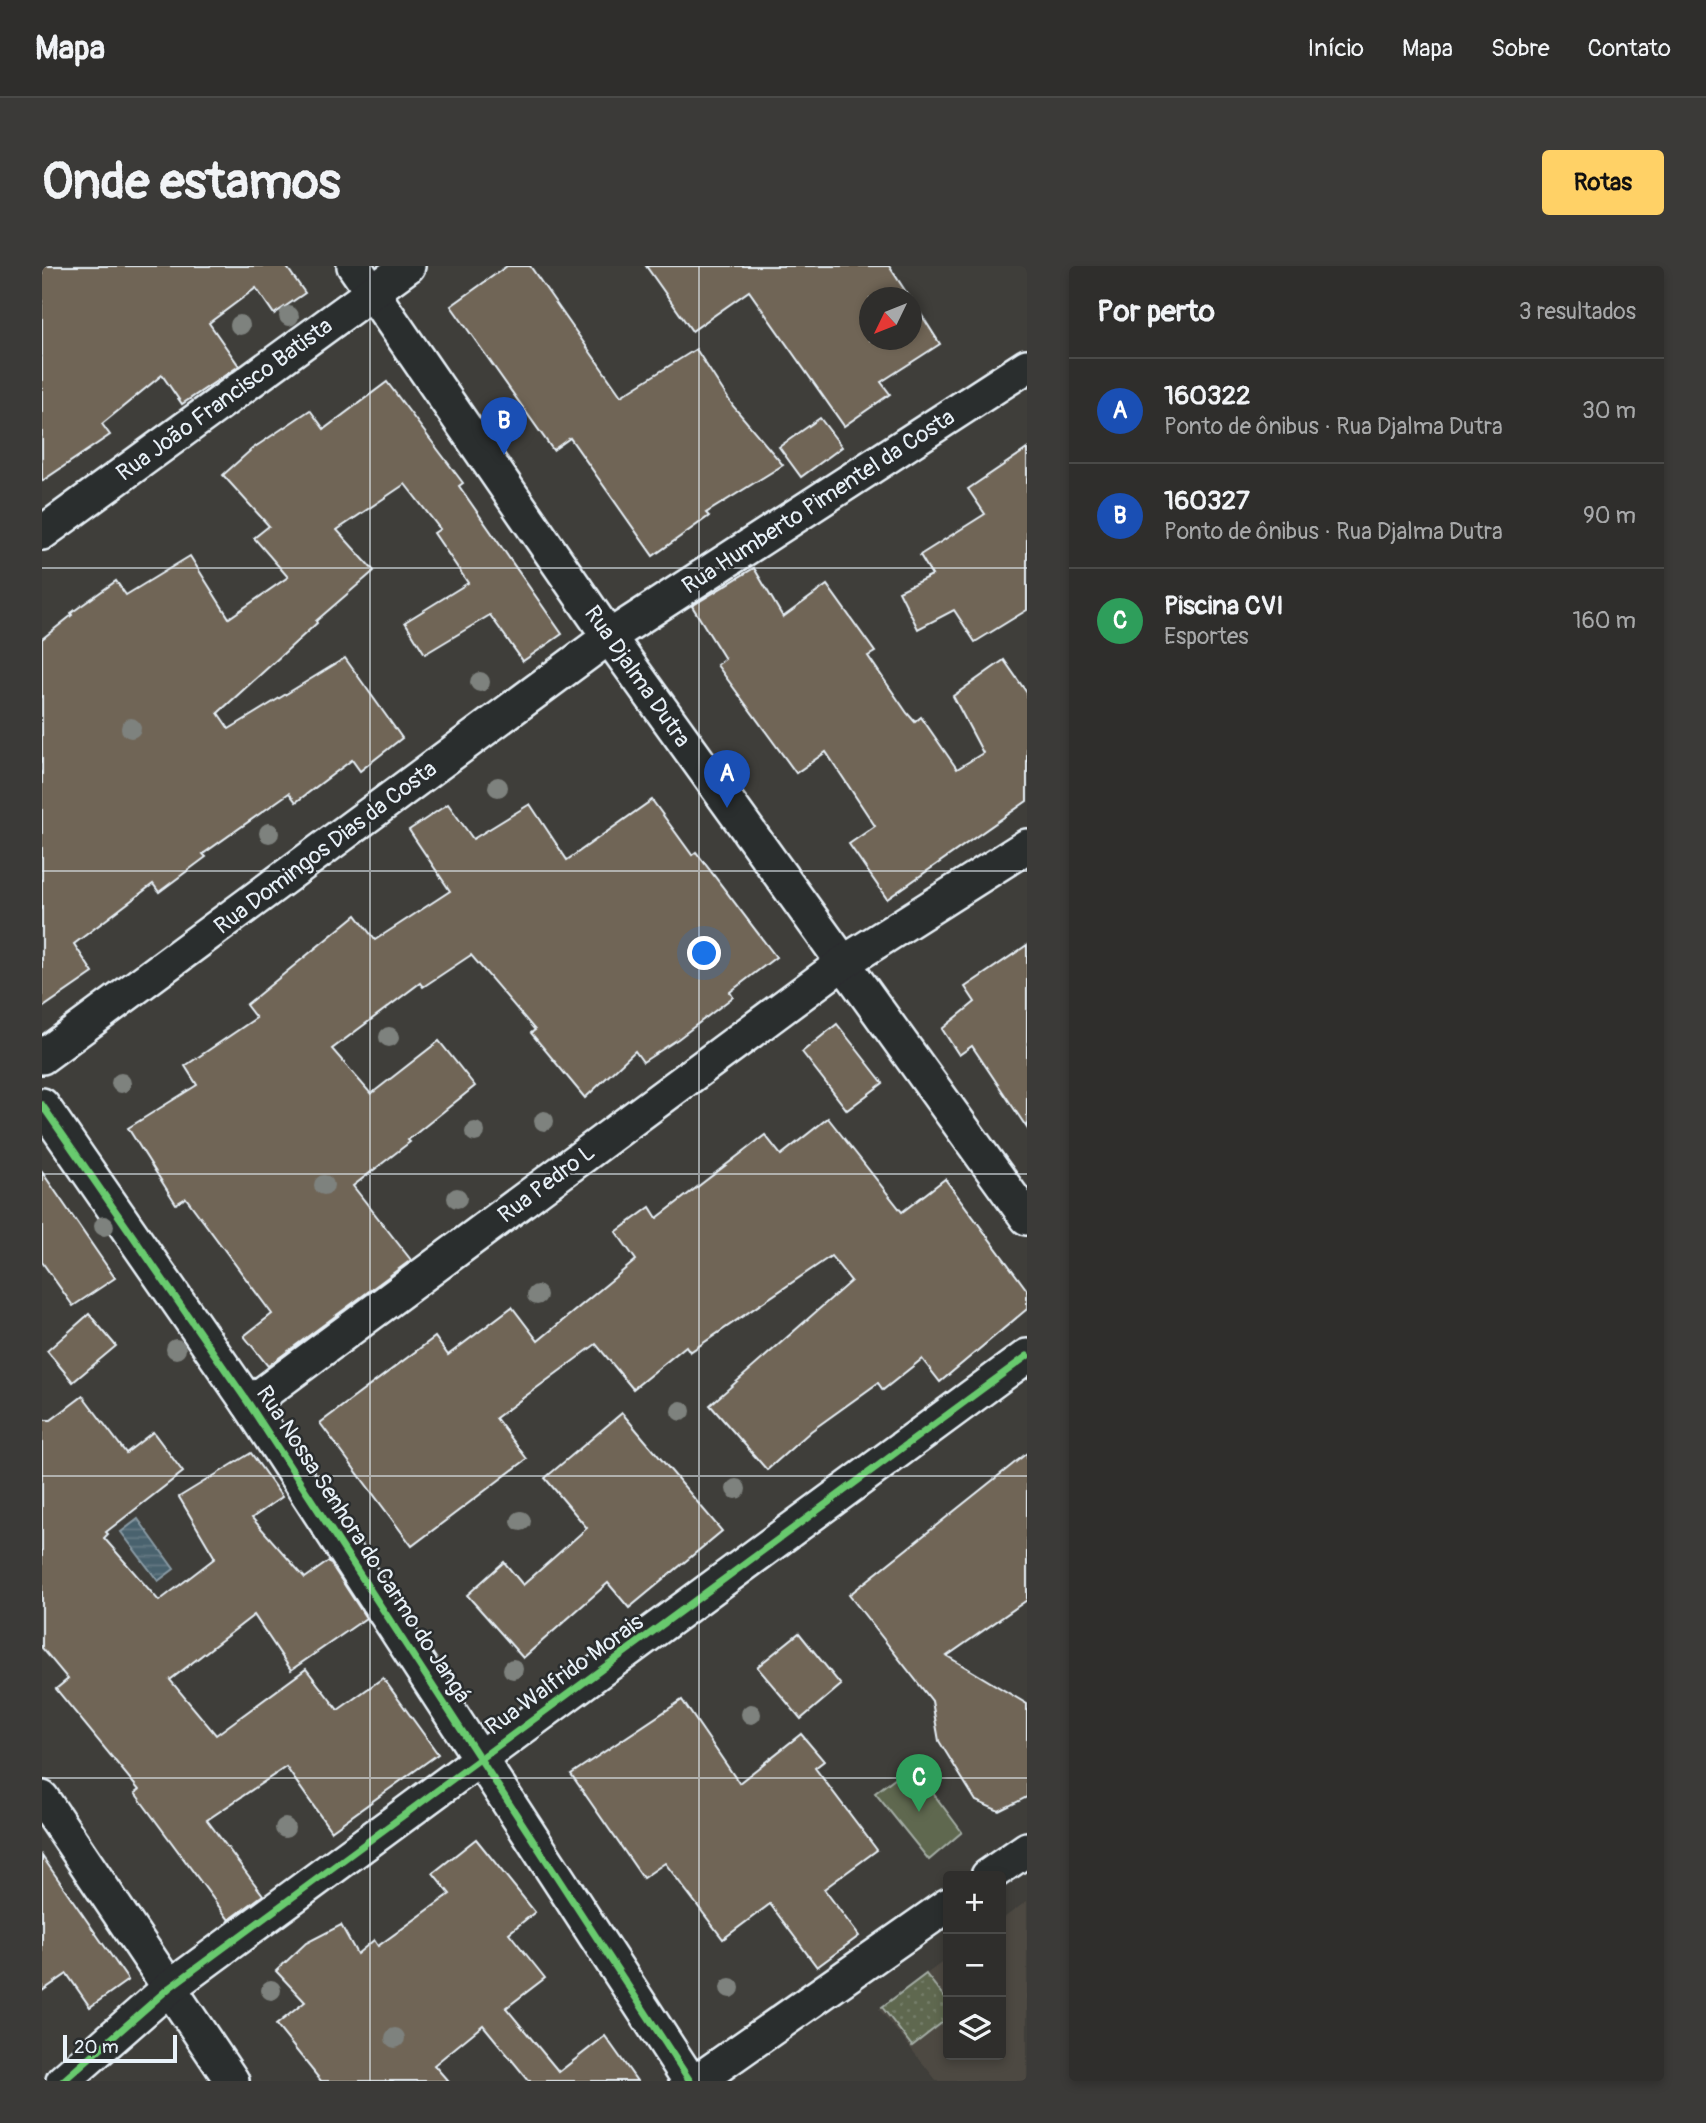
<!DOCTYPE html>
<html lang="pt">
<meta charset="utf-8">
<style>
:root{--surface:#2f2e2c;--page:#3b3a38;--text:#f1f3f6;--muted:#a7a8a9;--line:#4a4a48;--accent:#ffd166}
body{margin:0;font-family:Pangolin,sans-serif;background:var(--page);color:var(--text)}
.controls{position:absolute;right:21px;bottom:21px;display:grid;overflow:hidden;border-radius:7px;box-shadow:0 4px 10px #0003}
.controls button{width:63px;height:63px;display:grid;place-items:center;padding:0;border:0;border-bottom:2px solid var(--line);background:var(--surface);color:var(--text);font:35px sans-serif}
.compass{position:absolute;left:817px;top:21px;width:63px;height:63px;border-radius:50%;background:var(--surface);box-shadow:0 4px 10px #0003;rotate:227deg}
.scale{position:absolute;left:21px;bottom:18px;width:114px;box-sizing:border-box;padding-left:7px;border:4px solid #e8f1f8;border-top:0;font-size:19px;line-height:24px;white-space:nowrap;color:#e8f1f8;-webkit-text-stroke:5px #2a2d2e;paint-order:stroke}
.you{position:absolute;left:663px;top:688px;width:24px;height:24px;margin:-18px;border:5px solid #fff;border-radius:50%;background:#1a73e8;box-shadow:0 0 0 10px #1a73e833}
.badge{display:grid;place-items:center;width:46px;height:46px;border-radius:50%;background:var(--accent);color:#fff;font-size:23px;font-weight:700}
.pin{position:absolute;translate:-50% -58px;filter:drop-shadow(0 2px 4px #0008)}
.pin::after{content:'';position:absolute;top:37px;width:24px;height:21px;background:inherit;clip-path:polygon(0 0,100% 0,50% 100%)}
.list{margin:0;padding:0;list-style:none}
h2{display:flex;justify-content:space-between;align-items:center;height:91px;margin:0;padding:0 28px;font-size:30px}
h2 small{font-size:23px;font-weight:400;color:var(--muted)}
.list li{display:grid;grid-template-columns:46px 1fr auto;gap:21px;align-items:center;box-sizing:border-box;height:105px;padding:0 28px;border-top:2px solid var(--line)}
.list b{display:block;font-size:26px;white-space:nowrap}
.list p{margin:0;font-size:23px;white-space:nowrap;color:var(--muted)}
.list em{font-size:23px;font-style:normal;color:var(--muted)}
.icon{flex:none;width:38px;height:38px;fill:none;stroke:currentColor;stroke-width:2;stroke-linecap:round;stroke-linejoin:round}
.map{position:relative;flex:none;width:985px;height:1815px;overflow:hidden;border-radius:7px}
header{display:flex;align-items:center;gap:42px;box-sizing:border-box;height:98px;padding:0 35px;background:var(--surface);border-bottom:2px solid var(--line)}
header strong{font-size:33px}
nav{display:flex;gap:38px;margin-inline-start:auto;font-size:24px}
.intro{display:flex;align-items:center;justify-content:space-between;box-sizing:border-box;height:168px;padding:0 42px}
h1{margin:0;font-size:49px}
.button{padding:18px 32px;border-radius:7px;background:var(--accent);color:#111;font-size:24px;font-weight:700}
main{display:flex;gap:42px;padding:0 42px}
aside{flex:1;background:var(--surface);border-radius:7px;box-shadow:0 4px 10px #0003}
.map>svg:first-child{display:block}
.built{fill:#4e4a43}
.grass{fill:url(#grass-dots);stroke:#a3aca4;stroke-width:2}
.garden{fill:#5e6850;stroke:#a3aca4;stroke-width:2}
.water{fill:url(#water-rules);stroke:#899ba5;stroke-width:2}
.building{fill:#706557;stroke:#e8f1f8;stroke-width:2}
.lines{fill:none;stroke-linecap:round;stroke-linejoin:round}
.minor-casing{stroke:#e8f1f8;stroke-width:38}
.minor{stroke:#2a2d2e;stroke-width:33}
.cycleway-casing{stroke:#2a2d2e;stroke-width:11}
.cycleway{stroke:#67ca6e;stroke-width:7}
.tree{fill:#7e827e}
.grid{fill:none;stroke:#e8f1f8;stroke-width:2;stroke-opacity:0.55}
.labels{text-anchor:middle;stroke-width:5;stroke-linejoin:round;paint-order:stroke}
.street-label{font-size:23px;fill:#e8f1f8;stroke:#2a2d2e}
</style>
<header>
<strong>Mapa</strong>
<nav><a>Início</a><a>Mapa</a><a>Sobre</a><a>Contato</a></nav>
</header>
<div class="intro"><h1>Onde estamos</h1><a class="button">Rotas</a></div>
<main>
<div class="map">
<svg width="985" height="1815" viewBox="0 0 985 1815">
<defs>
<pattern id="grass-dots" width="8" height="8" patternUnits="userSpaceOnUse" patternTransform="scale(1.75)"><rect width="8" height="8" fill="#5e6850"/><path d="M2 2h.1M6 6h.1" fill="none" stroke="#757e6a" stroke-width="1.8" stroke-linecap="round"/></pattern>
<pattern id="water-rules" width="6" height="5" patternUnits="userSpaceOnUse" patternTransform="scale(1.75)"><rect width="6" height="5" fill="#4a626e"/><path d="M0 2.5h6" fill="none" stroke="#647983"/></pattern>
</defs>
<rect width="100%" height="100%" fill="#3f3e3a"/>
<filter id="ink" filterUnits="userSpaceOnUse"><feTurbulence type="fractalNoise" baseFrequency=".0143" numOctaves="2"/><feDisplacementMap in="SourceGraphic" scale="14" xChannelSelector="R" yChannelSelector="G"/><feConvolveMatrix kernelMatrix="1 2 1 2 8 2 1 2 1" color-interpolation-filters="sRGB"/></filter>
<g filter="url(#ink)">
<path class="built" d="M985 1635V1815H895L837 1743 906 1692V1789H959V1654Z"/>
<path class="grass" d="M884 1708 906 1736V1752L870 1780 840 1741Z"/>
<path class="garden" d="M870 1499 920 1566 887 1594 833 1527Z"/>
<path class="water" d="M96 1253 132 1303 116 1315 79 1266Z"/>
<g class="building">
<path d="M0 0H244L263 27 232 48 214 22 167 57 197 100 140 138 120 109 60 158 68 169 0 215Z"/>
<path d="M465 0H488L579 130 654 83 691 140 741 199 664 247 667 250 611 290 528 172 511 184 409 40Z"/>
<path d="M604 0H847L868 32H828V74H870V34L898 78 839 116 848 128 802 160 707 25 650 65Z"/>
<path d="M345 116 421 217 417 220 520 368 481 395 448 349 383 388 363 356 426 317 392 267 398 263 363 218 295 264 332 305 274 355 275 357 176 447 187 463 303 392 360 472 318 505 310 494 254 536 247 527 161 588 164 591 117 626 111 618 32 678 51 707 0 742V373L30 349 29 347 74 315 84 329 148 290 187 352 246 311 212 272 227 260 181 209 210 183 268 144 282 163Z"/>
<path d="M778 152 800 181 759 211 737 181Z"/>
<path d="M985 183V344L933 376 912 344 876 363 857 325 890 309 878 289 943 248 926 223Z"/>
<path d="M712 302 741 351 785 319 833 386 826 390 865 447 873 456 879 451 915 503 941 487 911 430 962 394 985 427V535L845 633 807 578 833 560 784 486 754 507 675 399 683 393 650 340Z"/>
<path d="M610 534 650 589 654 586 734 691 688 726 691 731 636 773 601 796 593 785 543 832 489 767 493 764 429 689 381 721 378 717 290 783 329 828 397 775 433 820 366 874 368 876 311 920 369 994 226 1100 202 1070 230 1048 144 932 134 938 86 862 155 819 143 800 214 752 204 739 314 649 333 674 408 625 367 564 406 538 431 573 488 538 525 594Z"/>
<path d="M985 679V862L930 780 917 789 900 763 933 736 923 721Z"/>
<path d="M795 758 841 817 805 844 760 786Z"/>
<path d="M786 852 860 946 903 913 985 1024V1043L898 1116 880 1093 841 1124 836 1117 769 1165 725 1204 668 1139 809 1015 789 990 648 1086 644 1080 591 1123 554 1078 454 1152 485 1193 370 1280 278 1157 393 1071 406 1089 470 1041 496 1075 594 994 574 966 608 941 615 952 723 869 739 889Z"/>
<path d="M0 906 73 1012 31 1040 0 996Z"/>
<path d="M47 1048 74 1080 31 1116 5 1085Z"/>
<path d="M41 1130 84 1187 111 1166 141 1206 64 1266 66 1268 62 1272 117 1335 173 1292 137 1231 209 1187 240 1231 210 1252 263 1312 287 1295 324 1352 249 1404 212 1349 128 1414 174 1469 264 1403 296 1444 341 1412 396 1488 289 1565 244 1501 165 1554 221 1629 187 1654 93 1527 97 1524 14 1423 26 1413 0 1382V1154H9Z"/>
<path d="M580 1147 680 1265 587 1342 566 1317 481 1392 425 1329 462 1296 481 1319 545 1262 503 1212Z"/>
<path d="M985 1187V1334L905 1390 985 1438V1531L957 1545 934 1535 897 1475 890 1435 807 1329Z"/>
<path d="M757 1367 799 1419 759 1453 715 1401Z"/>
<path d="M640 1434 697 1517 759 1468 782 1495 773 1502 835 1584 782 1623 817 1670 775 1701 728 1638 681 1673 623 1597 601 1612 529 1508Z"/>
<path d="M434 1573 493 1646 467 1667 503 1712 464 1742 517 1806 563 1770 595 1815H487L441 1759 392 1799 406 1815H279L234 1759 263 1736 234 1705 264 1677 299 1659 315 1688 332 1674 336 1680 408 1628 391 1607Z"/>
<path d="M0 1590 86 1714 48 1741 25 1708 0 1725Z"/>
</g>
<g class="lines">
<defs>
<g id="minor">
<path d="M312 0 567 371 985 952"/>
<path d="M0 267 366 0"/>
<path d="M0 791 567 371 985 100"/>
<path d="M0 839 207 1138 648 1815"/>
<path d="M207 1138 801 697 985 580"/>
<path d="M0 1532 190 1815"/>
<path d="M946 1610 985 1583"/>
<path d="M21 1815 127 1722 985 1090"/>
<path d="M655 1815 906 1639"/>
</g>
</defs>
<use href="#minor" class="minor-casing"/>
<use href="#minor" class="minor"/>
<defs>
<g id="cycleway">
<path d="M0 839 207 1138 648 1815"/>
<path d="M21 1815 127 1722 985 1090"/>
</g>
</defs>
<use href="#cycleway" class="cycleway-casing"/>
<use href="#cycleway" class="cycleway"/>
</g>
<g class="tree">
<circle cx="247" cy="50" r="10"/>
<circle cx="198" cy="59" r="10"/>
<circle cx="438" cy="416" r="10"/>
<circle cx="89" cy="462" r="10"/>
<circle cx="456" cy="521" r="10"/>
<circle cx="227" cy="567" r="10"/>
<circle cx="347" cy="771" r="10"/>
<circle cx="79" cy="817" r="10"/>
<circle cx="502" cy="855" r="10"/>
<circle cx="433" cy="866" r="10"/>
<circle cx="282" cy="919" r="10"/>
<circle cx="415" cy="932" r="10"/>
<circle cx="62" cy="960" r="10"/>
<circle cx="495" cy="1029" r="10"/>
<circle cx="134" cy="1083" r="10"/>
<circle cx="639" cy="1145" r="10"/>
<circle cx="694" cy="1223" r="10"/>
<circle cx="479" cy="1255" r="10"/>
<circle cx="471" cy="1403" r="10"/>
<circle cx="709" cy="1448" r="10"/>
<circle cx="243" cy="1562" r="10"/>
<circle cx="688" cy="1722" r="10"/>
<circle cx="229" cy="1724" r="10"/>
<circle cx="353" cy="1772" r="10"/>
</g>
</g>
<path class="grid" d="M328 0V1815M657 0V1815M0 302H985M0 605H985M0 908H985M0 1210H985M0 1512H985"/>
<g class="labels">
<g class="street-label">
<text transform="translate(182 133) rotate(-36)" y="8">Rua João Francisco Batista</text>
<text transform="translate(776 235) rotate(-33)" y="8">Rua Humberto Pimentel da Costa</text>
<text transform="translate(596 410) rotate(55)" y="8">Rua Djalma Dutra</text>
<text transform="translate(283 581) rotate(-37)" y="8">Rua Domingos Dias da Costa</text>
<text transform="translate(504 917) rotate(-37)" y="8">Rua Pedro L</text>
<text transform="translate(322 1278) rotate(57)" y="8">Rua Nossa Senhora do Carmo do Jangá</text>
<text transform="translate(522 1408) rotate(-36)" y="8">Rua Walfrido Morais</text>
</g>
</g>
</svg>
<div class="controls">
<button>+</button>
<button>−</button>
<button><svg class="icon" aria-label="layers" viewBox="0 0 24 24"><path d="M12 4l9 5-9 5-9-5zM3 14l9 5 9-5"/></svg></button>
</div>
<svg class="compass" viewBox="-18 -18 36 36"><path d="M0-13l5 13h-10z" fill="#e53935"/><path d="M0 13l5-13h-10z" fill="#a7a8a9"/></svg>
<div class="scale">20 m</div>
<div class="you"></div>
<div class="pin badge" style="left:685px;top:542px;background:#1a4fb4">A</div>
<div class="pin badge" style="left:462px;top:189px;background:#1a4fb4">B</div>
<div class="pin badge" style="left:877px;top:1546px;background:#2e9e5b">C</div>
</div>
<aside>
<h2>Por perto<small>3 resultados</small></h2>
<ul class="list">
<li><span class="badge" style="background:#1a4fb4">A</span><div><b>160322</b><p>Ponto de ônibus · Rua Djalma Dutra</p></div><em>30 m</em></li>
<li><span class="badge" style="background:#1a4fb4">B</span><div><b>160327</b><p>Ponto de ônibus · Rua Djalma Dutra</p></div><em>90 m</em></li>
<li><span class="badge" style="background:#2e9e5b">C</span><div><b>Piscina CVI</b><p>Esportes</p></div><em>160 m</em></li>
</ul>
</aside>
</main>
